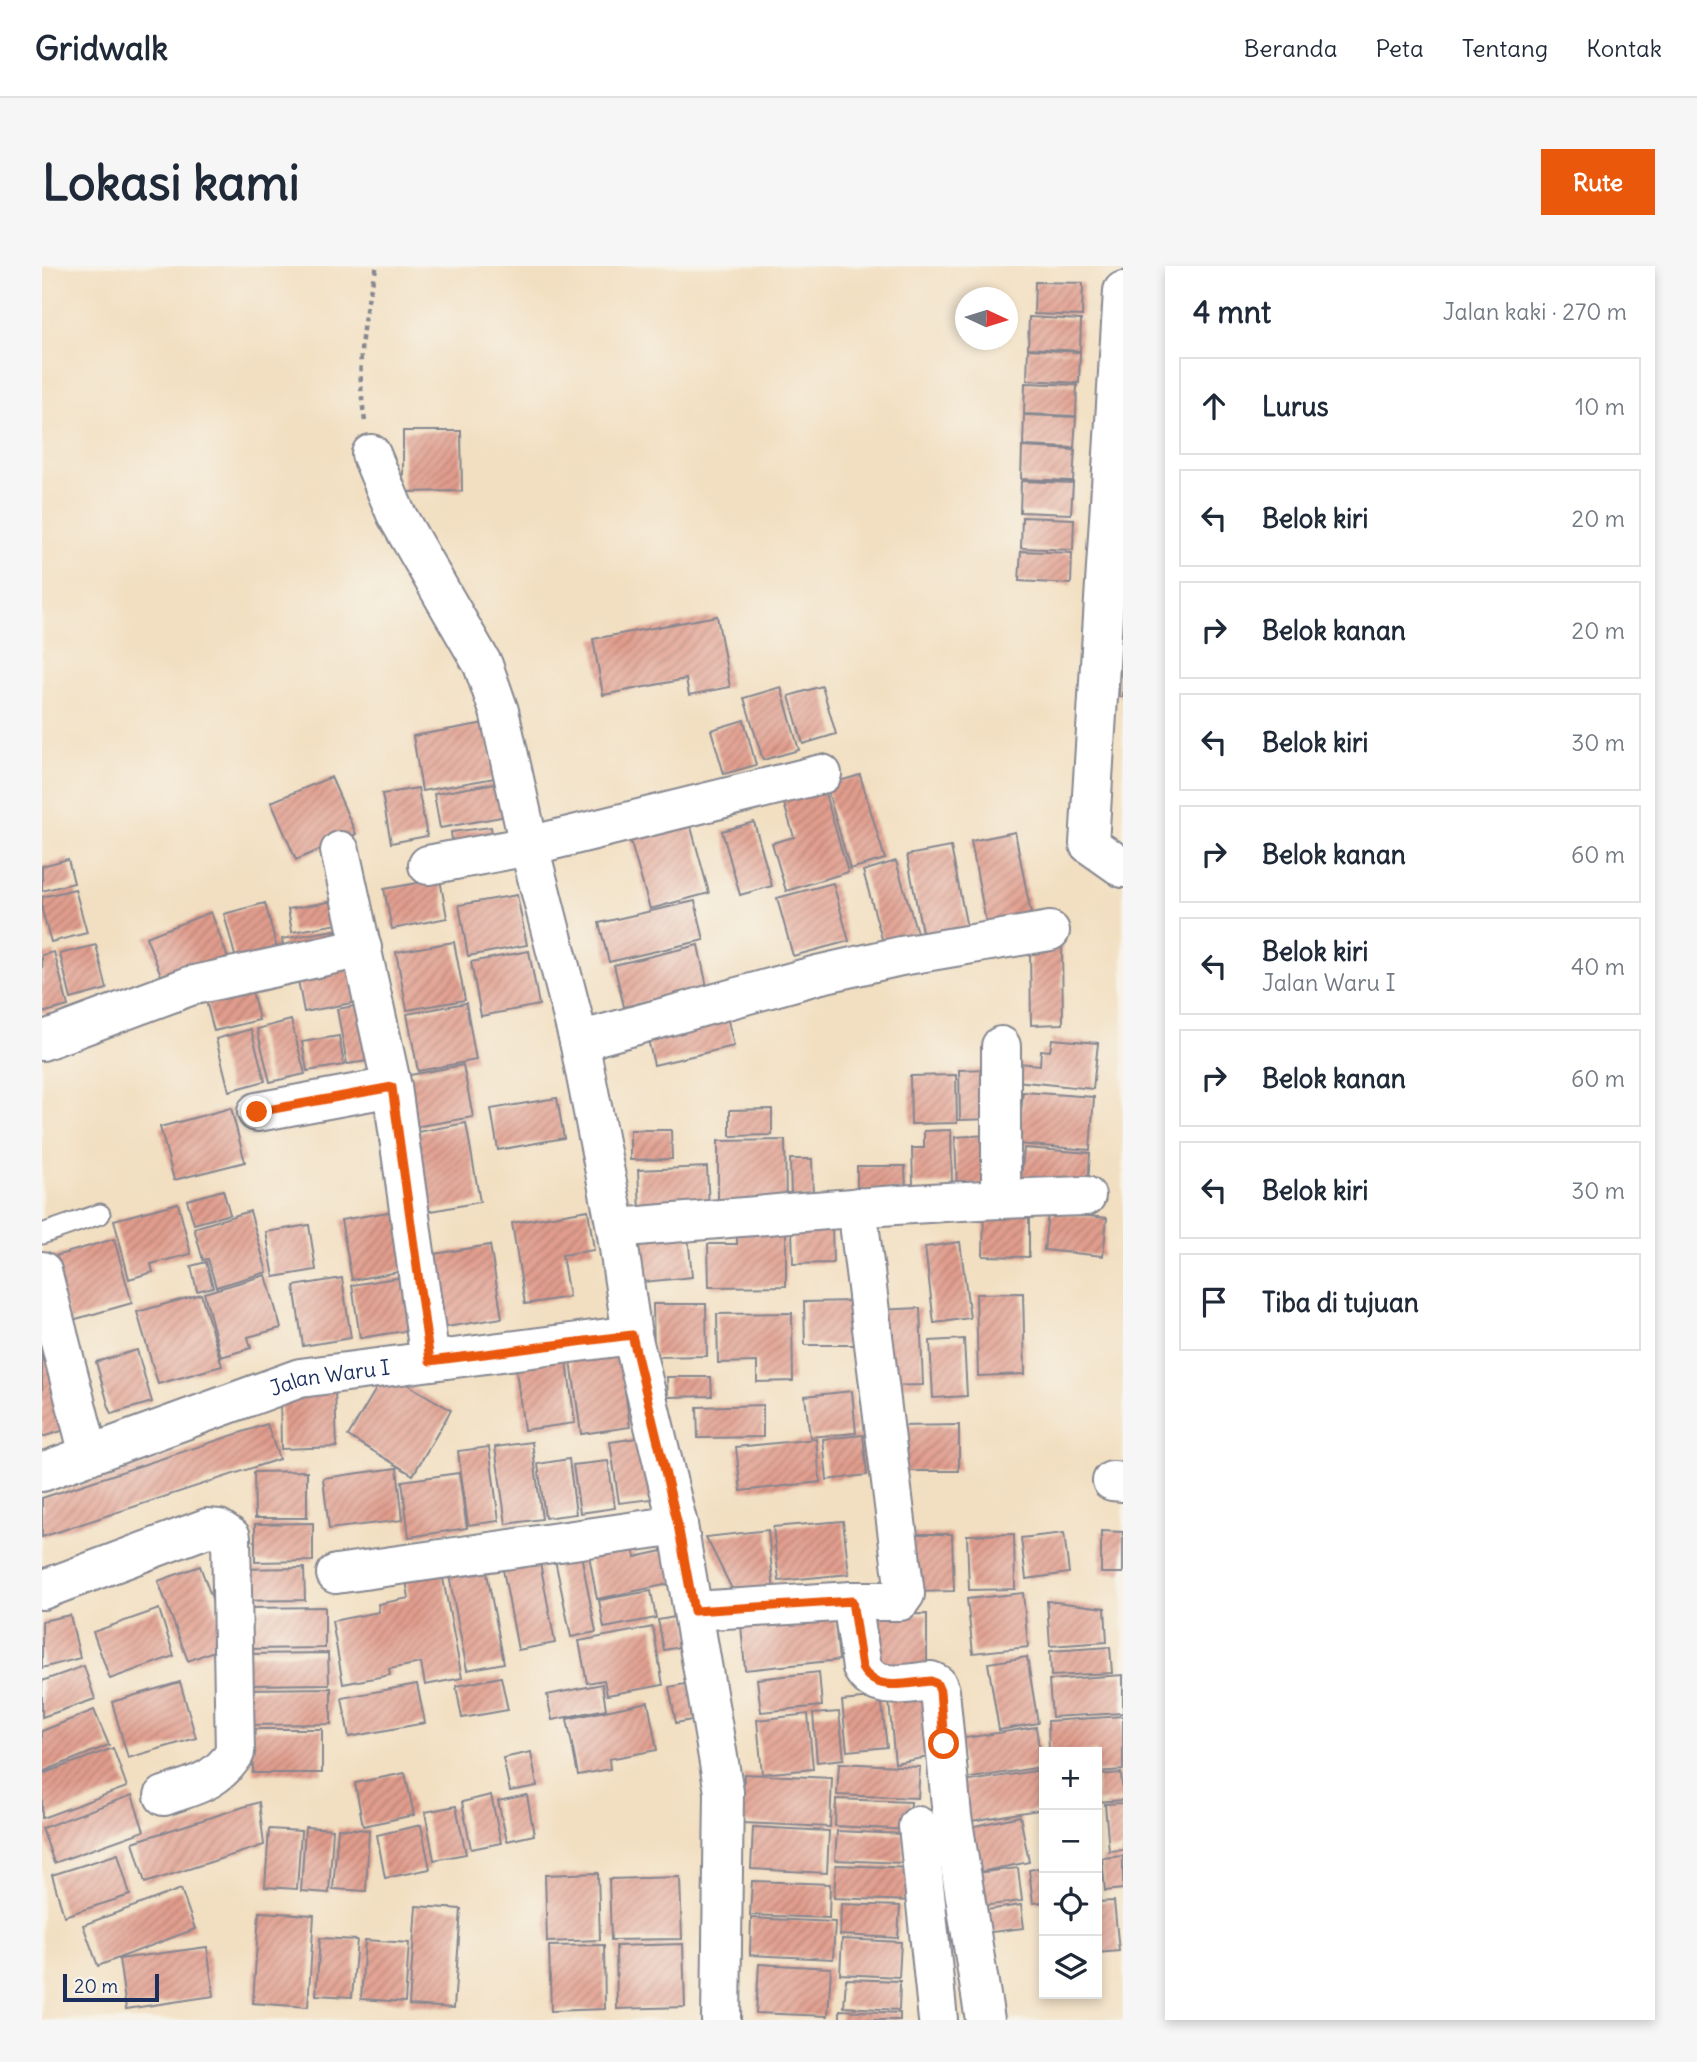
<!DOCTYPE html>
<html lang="id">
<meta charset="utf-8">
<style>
body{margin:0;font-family:Delius,sans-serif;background:#f6f6f7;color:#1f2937}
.controls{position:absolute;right:21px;bottom:21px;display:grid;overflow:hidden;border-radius:0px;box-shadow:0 4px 10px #0003}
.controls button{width:63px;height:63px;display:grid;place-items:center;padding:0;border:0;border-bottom:2px solid #e0e1e3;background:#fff;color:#1f2937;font:35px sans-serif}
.compass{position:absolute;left:913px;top:21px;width:63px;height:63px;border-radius:50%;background:#fff;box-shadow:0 4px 10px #0003;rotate:94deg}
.scale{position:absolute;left:21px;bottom:18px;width:96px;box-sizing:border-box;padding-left:7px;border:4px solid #1b2f5e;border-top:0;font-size:19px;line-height:24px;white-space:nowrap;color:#1b2f5e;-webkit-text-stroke:5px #f7f3e8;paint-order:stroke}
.stop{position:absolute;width:21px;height:21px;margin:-16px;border:5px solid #ea580c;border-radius:50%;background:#fff}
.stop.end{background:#ea580c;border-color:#fff;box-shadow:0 2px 7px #0008}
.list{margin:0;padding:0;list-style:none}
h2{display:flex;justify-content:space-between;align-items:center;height:91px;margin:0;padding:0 28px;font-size:30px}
h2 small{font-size:23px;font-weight:400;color:#747a83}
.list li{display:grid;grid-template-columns:46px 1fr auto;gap:21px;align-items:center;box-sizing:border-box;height:98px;margin:0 14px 14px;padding:0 14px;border:2px solid #e0e1e3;border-radius:0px}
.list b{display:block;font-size:26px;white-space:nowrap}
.list p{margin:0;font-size:23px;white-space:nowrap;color:#747a83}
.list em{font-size:23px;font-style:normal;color:#747a83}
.icon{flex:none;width:38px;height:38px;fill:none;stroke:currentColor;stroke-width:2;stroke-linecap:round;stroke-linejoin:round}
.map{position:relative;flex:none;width:1081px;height:1754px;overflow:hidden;border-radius:0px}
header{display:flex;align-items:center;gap:42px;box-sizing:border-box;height:98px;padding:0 35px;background:#fff;border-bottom:2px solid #e0e1e3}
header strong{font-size:33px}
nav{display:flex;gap:38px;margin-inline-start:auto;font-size:24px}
.intro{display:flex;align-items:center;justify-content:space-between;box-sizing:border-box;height:168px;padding:0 42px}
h1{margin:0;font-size:49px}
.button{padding:18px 32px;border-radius:0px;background:#ea580c;color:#fff;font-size:24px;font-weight:700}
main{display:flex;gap:42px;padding:0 42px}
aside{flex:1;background:#fff;border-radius:0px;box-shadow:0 4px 10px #0003}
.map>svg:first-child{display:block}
</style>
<header>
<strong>Gridwalk</strong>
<nav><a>Beranda</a><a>Peta</a><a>Tentang</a><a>Kontak</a></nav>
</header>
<div class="intro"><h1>Lokasi kami</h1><a class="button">Rute</a></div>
<main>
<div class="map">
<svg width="1081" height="1754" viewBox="0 0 1081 1754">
<defs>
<pattern id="building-hatch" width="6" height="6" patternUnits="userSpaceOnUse" patternTransform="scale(1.75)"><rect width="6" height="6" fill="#e19d8d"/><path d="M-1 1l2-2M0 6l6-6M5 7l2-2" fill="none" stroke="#b68076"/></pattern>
</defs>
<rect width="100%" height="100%" fill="#f7f3e8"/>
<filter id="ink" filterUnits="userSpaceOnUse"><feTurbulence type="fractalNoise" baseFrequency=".0143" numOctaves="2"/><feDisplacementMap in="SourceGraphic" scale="14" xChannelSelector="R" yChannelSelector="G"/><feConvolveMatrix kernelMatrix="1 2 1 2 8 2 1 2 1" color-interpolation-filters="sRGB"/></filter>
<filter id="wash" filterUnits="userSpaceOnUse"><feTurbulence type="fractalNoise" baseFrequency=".00686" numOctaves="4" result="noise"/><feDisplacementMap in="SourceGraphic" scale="28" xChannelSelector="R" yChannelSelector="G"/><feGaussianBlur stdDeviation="1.57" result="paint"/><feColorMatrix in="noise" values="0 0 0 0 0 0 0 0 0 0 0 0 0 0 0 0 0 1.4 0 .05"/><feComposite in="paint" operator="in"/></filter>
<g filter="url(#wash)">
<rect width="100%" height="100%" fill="#f2dfc1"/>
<g id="blocks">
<!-- building -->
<path fill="url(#building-hatch)" d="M993,16L1041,17L1040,50L992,48Z
M987,51L1039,54L1038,85L986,82Z
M986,83L1038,86L1037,117L985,114Z
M983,117L1035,119L1034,150L982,148Z
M982,149L1034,151L1032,182L981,180Z
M361,165H419L420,225L361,226Z
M980,181L1033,184L1031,215L979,213Z
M979,215L1031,217L1029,248L978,246Z
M980,251L1032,253L1031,284L979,282Z
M979,285L1030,287L1029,318L977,315Z
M675,350L688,421L647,429L644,413L561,429L551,373Z
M1079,388H1081V431L1077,430Z
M780,420L794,468L761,478L747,430Z
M739,421L757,484L721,494L702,432Z
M702,454L714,499L682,508L669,464Z
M443,457L453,512L380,525L371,470Z
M818,509L843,593L808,603L784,519Z
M289,511L314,568L254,594L229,536Z
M459,516L465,550L398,562L392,528Z
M780,517L806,606L744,625L730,577L752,571L739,528Z
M376,522L385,570L349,577L340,528Z
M646,550L667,627L608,643L586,567Z
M712,556L730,620L698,629L680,565Z
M449,561L453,586L412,592L409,566Z
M973,566L990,653L945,662L929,575Z
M909,581L926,667L882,676L865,589Z
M26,593L32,617L0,625V600Z
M854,595L876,670L842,680L821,605Z
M398,613L405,652L350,663L342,623Z
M791,617L807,675L751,690L735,632Z
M33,623L45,667L9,676L0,644V631Z
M475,629L485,679L426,690L417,639Z
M298,634L302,657L250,666L246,643Z
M653,635L662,674L567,696L557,657Z
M223,637L237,690L196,701L182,648Z
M169,646L187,695L123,719L104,671Z
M293,664L296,682L243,691L240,673Z
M412,676L423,734L365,744L354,686Z
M54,679L65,723L29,733L18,688Z
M656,679L665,721L582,741L572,699Z
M1020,679L1021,758L989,759L988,680Z
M487,685L497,739L439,750L429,696Z
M12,686L26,740L0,747V689Z
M307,693L315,736L262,746L254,704Z
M206,708L217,754L172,765L160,720Z
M424,737L434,794L376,805L365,748Z
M324,738L333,794L305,798L295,743Z
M685,750L692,780L612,799L605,769Z
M249,754L263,808L228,816L215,763Z
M209,763L223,815L187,825L174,773Z
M297,770L302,799L265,805L260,776Z
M1010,773L1056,777L1051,823L974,815L976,797L998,799L999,784L1008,785Z
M421,799L431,851L372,861L363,810Z
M947,803L948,853L918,854L917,804Z
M914,809L915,857L869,858L868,810Z
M981,826L1052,831L1048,884L976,878Z
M515,832L522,872L456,884L449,843Z
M189,842L203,896L132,914L118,861Z
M730,843V869L688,870V844Z
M424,857L438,936L384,946L370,867Z
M588,864H629L630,893L588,894Z
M909,864L910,918L871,919L870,882H882V865Z
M946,869L947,919L915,920L913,871Z
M743,874L744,935L676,936V875Z
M982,882L1048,887L1046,918L979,913Z
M748,893H770L771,932H749Z
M815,900H863L864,925H815Z
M665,901L667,942L598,945L596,904Z
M181,924L188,948L152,958L145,934Z
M136,937L149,988L109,998L111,1006L87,1013L72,954Z
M942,940L987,941V991L941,990Z
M358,944L368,1004L310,1014L299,954Z
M546,944L552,984L520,989L527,1031L483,1038L470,957Z
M208,945L225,1006L174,1021L166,993L161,994L152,962Z
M1006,946L1065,952L1061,990L1002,984Z
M744,958V1020L667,1021L666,978H695V959Z
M790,958L791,997L751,998L750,959Z
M267,959L274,1004L232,1011L224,966Z
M645,959L650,1011L592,1017L587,965Z
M72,973L90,1037L27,1055L10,991Z
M918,976L928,1052L892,1057L883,981Z
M448,979L460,1052L392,1063L380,990Z
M164,996L171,1021L155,1025L149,1000Z
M224,1009L239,1062L206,1071L209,1082L179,1091L162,1027Z
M367,1010L375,1063L318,1072L310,1019Z
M300,1012L309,1072L261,1080L252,1020Z
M981,1027L983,1108L936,1110L934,1028Z
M159,1028L180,1100L116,1118L95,1046Z
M815,1035V1079H763L762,1036Z
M611,1038H664L665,1090L612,1091Z
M878,1042L881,1119L839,1120L837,1044Z
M750,1047L751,1115L715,1116V1096L676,1097L675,1048Z
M0,1058L33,1161L0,1171Z
M922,1073L925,1130L891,1132L888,1075Z
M95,1084L110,1136L69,1148L54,1096Z
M578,1087L588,1161L539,1168L529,1094Z
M524,1089L533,1157L482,1164L473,1096Z
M344,1106L409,1144L371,1209L306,1170Z
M625,1111H669L670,1130L626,1131Z
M293,1124L295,1181L239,1183L238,1126Z
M810,1125L814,1167L768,1171L763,1130Z
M721,1139V1171L656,1172L655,1141Z
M225,1158L237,1193L0,1271V1232Z
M917,1159V1205H858V1160Z
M821,1169L825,1209L785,1214L781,1173Z
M602,1171L610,1233L577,1237L568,1176Z
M774,1173L778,1216L699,1225L694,1181Z
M490,1176L500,1253L464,1258L453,1181Z
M447,1181L457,1255L426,1259L416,1185Z
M527,1193L534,1248L503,1252L496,1198Z
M566,1195L573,1242L538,1247L531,1199Z
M355,1202L361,1254L287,1263L281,1212Z
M265,1205V1252H213L212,1206Z
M417,1207L425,1262L367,1271L360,1215Z
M801,1255L807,1308L737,1315L731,1261Z
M271,1257V1295L213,1296V1258Z
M726,1264L732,1326L692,1327L664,1271Z
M1059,1265L1081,1266V1307H1059Z
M1022,1267L1027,1307L984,1313L979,1272Z
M870,1268H910L912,1325L871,1326Z
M972,1268L973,1323L927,1324L925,1269Z
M589,1272L593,1291L625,1284L632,1317L555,1333L545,1278Z
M537,1278L554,1366L529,1371L511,1284Z
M497,1291L513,1377L476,1384L460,1298Z
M443,1297L462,1397L425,1404L406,1304Z
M158,1300L187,1379L146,1395L116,1315Z
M262,1302L263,1334L195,1335V1303Z
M399,1302L420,1412L383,1419L379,1397L347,1403L348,1409L301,1418L290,1355L337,1346L336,1338L367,1332L363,1309Z
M609,1325L614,1352L562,1362L557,1334Z
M981,1327L986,1381L931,1387L925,1333Z
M1005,1335L1063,1342L1065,1376L1008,1380Z
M791,1338L797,1394L703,1404L698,1348Z
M283,1341V1382L205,1383V1342Z
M117,1343L132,1390L68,1413L51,1366Z
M885,1348V1399L824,1400L823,1349Z
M28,1349L38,1392L0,1402V1355Z
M644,1349L650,1379L622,1384L616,1354Z
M611,1361L621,1419L565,1429L562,1414L545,1417L537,1375Z
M1068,1381L1070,1407L1009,1410L1008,1385Z
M286,1387L287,1418L201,1419L200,1388Z
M985,1391L996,1457L957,1464L946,1397Z
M42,1400L53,1433L0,1451V1415Z
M777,1406L780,1440L719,1446L715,1413Z
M1081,1409V1447L1010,1451L1007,1414Z
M459,1411L466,1444L420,1452L414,1420Z
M138,1416L154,1472L86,1492L70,1436Z
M654,1416L660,1452L634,1457L627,1421Z
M375,1418L383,1457L307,1471L300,1432Z
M560,1418L564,1443L510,1454L505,1429Z
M289,1422V1458L203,1459V1423Z
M887,1422L898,1489L853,1497L846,1426Z
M839,1431L845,1481L805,1485L800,1435Z
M606,1436L615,1484L567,1493L568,1503L536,1509L525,1453Z
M52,1444L67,1479L0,1506V1465Z
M797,1446L802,1493L775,1496L771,1448Z
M766,1448L771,1503L720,1508L715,1454Z
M1081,1450V1504L1055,1506V1486H1007L1006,1455Z
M994,1461L1000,1501L923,1513L917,1473Z
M210,1463H280V1507H211Z
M71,1482L85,1521L0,1552V1508Z
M489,1486L495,1520L468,1525L461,1492Z
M797,1497L878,1501L876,1532L795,1529Z
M999,1504L1002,1543L923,1556L916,1517Z
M363,1507L372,1549L321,1560L313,1517Z
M1079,1507L1081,1534L1055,1536V1509Z
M702,1508L790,1512L788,1561L700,1557Z
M90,1529L102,1565L12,1597L0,1562Z
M449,1529L459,1577L429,1583L420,1536Z
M485,1529L492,1569L465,1575L456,1535Z
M794,1533L869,1536L868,1564L793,1560Z
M217,1536L222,1579L103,1617L91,1576Z
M1081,1537V1584L1067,1585L1063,1538Z
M414,1540L424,1588L392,1594L383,1546Z
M978,1550L987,1596L933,1607L976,1602L980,1635L933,1641L919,1563Z
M379,1559L388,1603L343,1612L335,1569Z
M263,1561L291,1563L287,1627L259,1625Z
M711,1561L787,1565L785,1607L709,1603Z
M296,1562L327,1564L324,1625L291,1623Z
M227,1563L259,1565L255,1623L223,1621Z
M795,1565L862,1568L861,1597L793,1594Z
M76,1588L88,1629L22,1650L10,1609Z
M1081,1590V1623L1063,1625L1060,1592Z
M794,1599L872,1602L870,1635L792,1632Z
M1002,1601V1636L991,1637L987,1604Z
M556,1607L558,1674L505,1676L503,1609Z
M638,1611L640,1673L569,1674L567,1613Z
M710,1615L788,1618L787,1652L708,1649Z
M139,1623L153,1663L56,1700L41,1659Z
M1072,1635L1077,1685L1055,1687V1636Z
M799,1638L858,1640L856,1672L798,1669Z
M979,1639L982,1662L934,1668L931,1646Z
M374,1640L419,1643L412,1742L367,1739Z
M217,1646L272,1649L266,1741L211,1737Z
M709,1652L793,1656L791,1693L708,1689Z
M278,1672L315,1674L310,1731L274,1729Z
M800,1673L859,1676L857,1711L798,1708Z
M323,1674L367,1677L363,1736L319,1733Z
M641,1678L643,1741L575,1743L574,1680Z
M562,1679L563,1743L509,1745L507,1680Z
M165,1681L172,1730L84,1743L77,1693Z
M717,1698L789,1702L786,1750L714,1747Z
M804,1713L858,1715L857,1744L802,1741Z
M798,1744L858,1747V1754H798Z"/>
</g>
</g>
<g filter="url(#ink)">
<use href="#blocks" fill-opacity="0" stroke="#868790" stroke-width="2"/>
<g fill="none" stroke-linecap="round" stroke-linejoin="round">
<!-- lane casing -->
<g stroke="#868790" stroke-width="23">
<path id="lane" d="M0,968L58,948"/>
</g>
<!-- street casing -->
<g stroke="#868790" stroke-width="42">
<g id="street">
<path d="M1081,25L1047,578L1081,602"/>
<path d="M329,188L354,248L441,399L457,445L487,580L537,775L574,962L590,1069L636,1259L682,1526L679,1754"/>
<path d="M298,585L350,821L388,1095"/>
<path d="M386,599L487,580L780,508"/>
<path d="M0,775L148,720L320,682"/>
<path d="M537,775L775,709L859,690L1008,665"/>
<path d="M215,846L350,821"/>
<path d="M959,932V780"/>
<path d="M574,962C730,948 887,934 1044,930"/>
<path d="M0,1005L47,1189"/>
<path id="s1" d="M0,1206L258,1112L590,1069"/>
<path d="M1070,1215L1081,1216"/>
<path d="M294,1308L636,1259"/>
<path d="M0,1324L165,1262L177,1263L189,1271L193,1487C174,1516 153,1519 122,1530"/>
<path d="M810,1335L820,1402C834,1427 865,1417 889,1415L895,1418L898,1425L910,1550L943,1754"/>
<path d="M652,1345L810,1335H858L863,1328L815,941"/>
<path d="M876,1560L896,1754"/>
</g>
</g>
<!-- path -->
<path stroke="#868790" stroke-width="4.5" stroke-dasharray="5 5" stroke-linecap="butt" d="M323,155C314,102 319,51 335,0"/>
<!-- lane -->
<use href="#lane" stroke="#fff" stroke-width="19"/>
<!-- street -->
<use href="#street" stroke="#fff" stroke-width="38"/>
</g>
</g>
<g fill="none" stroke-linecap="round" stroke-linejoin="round" filter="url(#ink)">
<!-- route -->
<path stroke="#ea580c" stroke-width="9" d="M215,846L350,821L388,1095L590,1069L636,1259L652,1345L810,1335L820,1402C834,1427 865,1417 889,1415L895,1418L898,1425L902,1478"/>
</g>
<g text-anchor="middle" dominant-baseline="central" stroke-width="7" stroke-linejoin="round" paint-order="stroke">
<!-- street labels -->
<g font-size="21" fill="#1b2f5e" stroke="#f7f3e8">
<text stroke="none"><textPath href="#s1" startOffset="304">Jalan Waru I</textPath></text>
</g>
</g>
</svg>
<div class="controls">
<button>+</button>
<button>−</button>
<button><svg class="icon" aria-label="locate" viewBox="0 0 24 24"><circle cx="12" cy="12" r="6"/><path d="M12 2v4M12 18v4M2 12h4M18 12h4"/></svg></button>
<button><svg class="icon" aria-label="layers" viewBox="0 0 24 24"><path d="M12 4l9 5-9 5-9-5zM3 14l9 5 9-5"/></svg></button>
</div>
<svg class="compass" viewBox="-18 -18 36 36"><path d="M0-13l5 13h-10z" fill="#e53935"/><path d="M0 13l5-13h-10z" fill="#747a83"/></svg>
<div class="scale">20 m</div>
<div class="stop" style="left:902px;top:1478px"></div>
<div class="stop end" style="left:215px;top:846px"></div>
</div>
<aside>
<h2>4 mnt<small>Jalan kaki · 270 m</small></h2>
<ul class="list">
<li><svg class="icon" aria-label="ahead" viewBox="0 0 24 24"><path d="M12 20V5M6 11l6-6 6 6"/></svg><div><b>Lurus</b></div><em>10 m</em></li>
<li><svg class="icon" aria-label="left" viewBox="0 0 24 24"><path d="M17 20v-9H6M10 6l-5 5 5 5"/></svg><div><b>Belok kiri</b></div><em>20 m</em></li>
<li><svg class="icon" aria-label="right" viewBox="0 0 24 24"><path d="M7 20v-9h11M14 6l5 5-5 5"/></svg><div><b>Belok kanan</b></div><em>20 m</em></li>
<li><svg class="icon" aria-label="left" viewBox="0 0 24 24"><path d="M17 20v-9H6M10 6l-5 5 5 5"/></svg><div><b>Belok kiri</b></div><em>30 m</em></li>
<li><svg class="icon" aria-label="right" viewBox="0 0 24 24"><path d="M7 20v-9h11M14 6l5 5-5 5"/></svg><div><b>Belok kanan</b></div><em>60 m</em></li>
<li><svg class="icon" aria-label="left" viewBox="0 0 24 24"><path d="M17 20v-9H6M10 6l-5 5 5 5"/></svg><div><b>Belok kiri</b><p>Jalan Waru I</p></div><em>40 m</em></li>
<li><svg class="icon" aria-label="right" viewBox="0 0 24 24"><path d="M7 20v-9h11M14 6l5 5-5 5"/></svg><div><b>Belok kanan</b></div><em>60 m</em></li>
<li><svg class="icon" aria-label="left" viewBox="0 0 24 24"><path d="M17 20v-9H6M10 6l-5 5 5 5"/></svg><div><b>Belok kiri</b></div><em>30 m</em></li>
<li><svg class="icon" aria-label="arrive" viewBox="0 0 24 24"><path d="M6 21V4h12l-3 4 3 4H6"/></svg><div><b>Tiba di tujuan</b></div></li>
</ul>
</aside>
</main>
